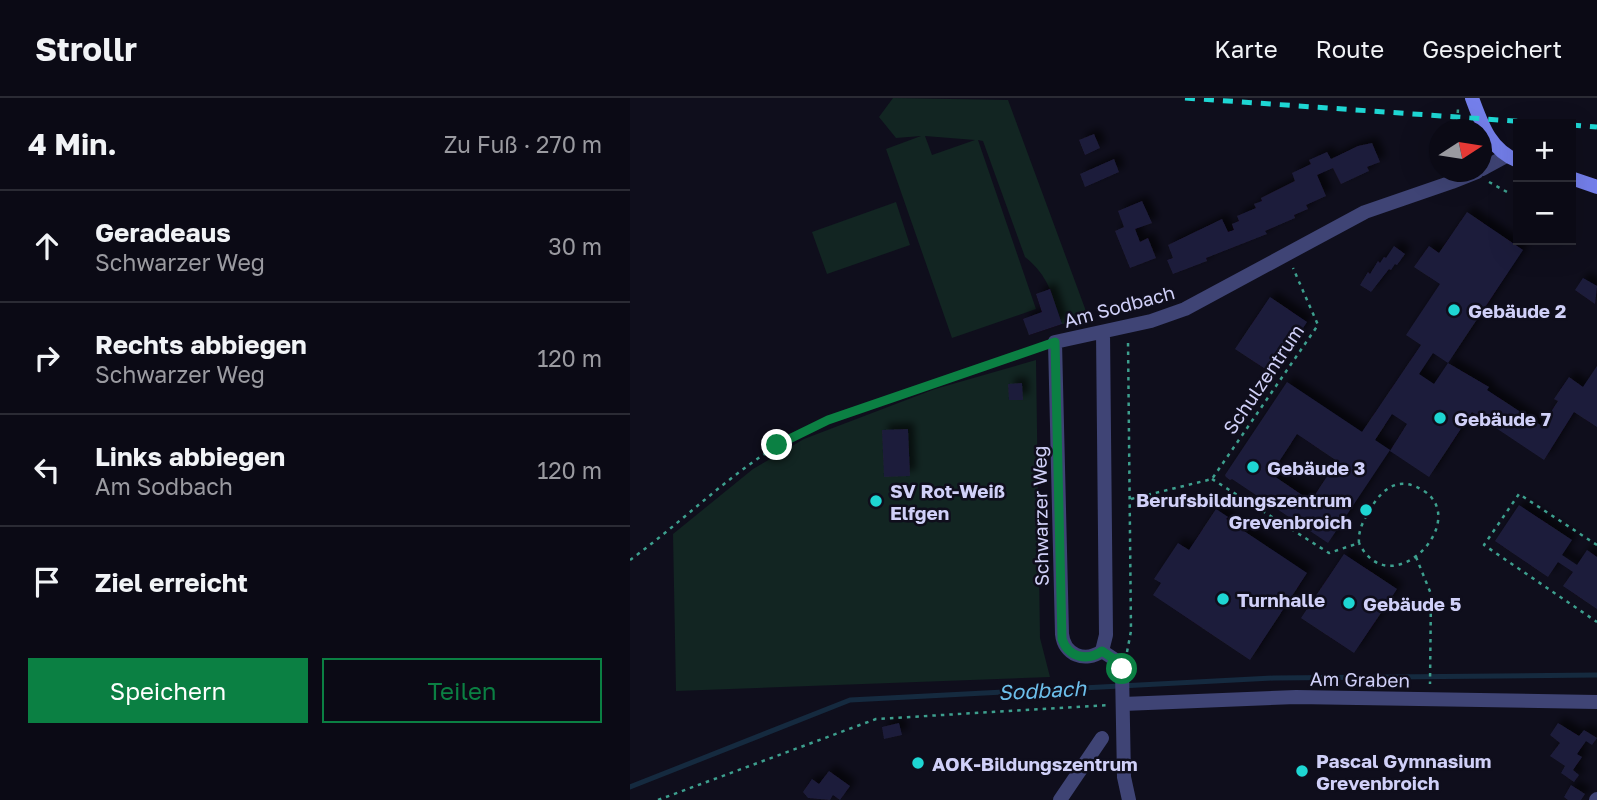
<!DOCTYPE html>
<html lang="de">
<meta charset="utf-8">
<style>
body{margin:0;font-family:"Golos Text",sans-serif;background:#14131e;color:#f1f3f6}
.controls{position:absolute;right:21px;top:21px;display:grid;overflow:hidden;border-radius:0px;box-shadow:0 7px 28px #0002}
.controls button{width:63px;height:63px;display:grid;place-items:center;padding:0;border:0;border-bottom:2px solid #2b2b34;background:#0b0a15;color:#f1f3f6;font:35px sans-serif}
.compass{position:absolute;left:799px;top:21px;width:63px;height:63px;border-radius:50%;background:#0b0a15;box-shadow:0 7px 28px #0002;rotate:78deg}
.stop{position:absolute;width:21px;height:21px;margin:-16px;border:5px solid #0b8043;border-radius:50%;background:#fff}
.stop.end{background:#0b8043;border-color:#fff;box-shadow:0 2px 7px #0008}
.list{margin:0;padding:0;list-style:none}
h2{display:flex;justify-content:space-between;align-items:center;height:91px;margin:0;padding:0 28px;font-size:30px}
h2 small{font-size:23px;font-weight:400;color:#9a9aa0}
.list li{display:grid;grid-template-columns:46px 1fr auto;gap:21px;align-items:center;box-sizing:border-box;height:112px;padding:0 28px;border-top:2px solid #2b2b34}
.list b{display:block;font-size:26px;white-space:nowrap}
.list p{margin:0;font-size:23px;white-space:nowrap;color:#9a9aa0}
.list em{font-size:23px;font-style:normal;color:#9a9aa0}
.actions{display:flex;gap:14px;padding:21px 28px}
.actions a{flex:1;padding:16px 0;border:2px solid #0b8043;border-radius:0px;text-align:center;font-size:24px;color:#0b8043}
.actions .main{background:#0b8043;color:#fff}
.icon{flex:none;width:38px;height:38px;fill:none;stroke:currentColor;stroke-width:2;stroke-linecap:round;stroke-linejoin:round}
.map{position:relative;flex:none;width:967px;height:702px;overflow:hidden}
header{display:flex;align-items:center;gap:42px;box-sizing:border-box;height:98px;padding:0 35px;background:#0b0a15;border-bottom:2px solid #2b2b34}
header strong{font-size:33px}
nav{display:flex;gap:38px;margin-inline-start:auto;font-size:24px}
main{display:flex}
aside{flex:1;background:#0b0a15}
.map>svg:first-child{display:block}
</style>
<header>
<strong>Strollr</strong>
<nav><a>Karte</a><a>Route</a><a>Gespeichert</a></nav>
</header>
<main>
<aside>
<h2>4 Min.<small>Zu Fuß · 270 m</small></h2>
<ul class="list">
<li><svg class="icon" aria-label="ahead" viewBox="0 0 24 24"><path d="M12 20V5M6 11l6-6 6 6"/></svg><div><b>Geradeaus</b><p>Schwarzer Weg</p></div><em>30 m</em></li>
<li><svg class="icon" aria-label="right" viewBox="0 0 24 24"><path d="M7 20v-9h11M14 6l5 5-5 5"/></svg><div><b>Rechts abbiegen</b><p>Schwarzer Weg</p></div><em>120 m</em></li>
<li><svg class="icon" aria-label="left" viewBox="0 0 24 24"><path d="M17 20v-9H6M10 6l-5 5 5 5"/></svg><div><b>Links abbiegen</b><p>Am Sodbach</p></div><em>120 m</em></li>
<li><svg class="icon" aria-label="arrive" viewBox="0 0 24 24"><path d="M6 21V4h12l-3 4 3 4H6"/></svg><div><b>Ziel erreicht</b></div></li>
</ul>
<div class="actions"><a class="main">Speichern</a><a>Teilen</a></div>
</aside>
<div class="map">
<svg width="967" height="702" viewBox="0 0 967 702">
<defs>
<filter id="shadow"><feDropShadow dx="6" dy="-6" stdDeviation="3.5" flood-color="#0009"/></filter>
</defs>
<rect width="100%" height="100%" fill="#0f0e1c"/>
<!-- green -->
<path fill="#122522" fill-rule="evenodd" d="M263,0L378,2L460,224L432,226C422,197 419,178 395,159L353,43L348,42L406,211L322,240L256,51L291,38L266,40L249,19ZM295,38L345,42L302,57Z
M266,104L280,147L197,176L182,134Z
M406,262L410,540L420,579L46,593L43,436L123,371L174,341L305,291Z"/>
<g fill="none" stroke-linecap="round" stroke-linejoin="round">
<!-- stream -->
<path stroke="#152a3f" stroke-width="5" d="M0,689L220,602L644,580L967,577"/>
</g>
<!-- building -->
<path fill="#1f1d3a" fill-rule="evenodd" filter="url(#shadow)" d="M464,36L470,50L455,57L449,42Z
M742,45L750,64L737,69L739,73L711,86L703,70L687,77L696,98L676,107L678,111L664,117L665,120L635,133L637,136L576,160L577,163L543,176L537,162L543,160L538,147L592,121L598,134L604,132L602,126L609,123L607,118L626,110L624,106L632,103L631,100L665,83L662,75L681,66L679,62L697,54L701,61L728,48Z
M484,61L489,74L455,89L450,76Z
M512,103L522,125L505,131L510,144L518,140L526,160L500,170L485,133L494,129L488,113Z
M837,114L893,152L818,265L803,255L789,276L804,286L818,265L859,289L857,292L912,328L928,303L924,301L939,279L953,289L967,268V329L944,314L914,362L842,314L799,379L760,353L777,326L762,316L745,342L760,352L698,445L602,381L600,382L596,379L595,377L657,284L732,334L791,247L776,237L810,186L784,169L799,148L809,155ZM667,336L707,363L681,403L641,376Z
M764,148L775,156L767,167L765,166L761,172L759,171L741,194L730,187L738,174L740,176L748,163L750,165L754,159L756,160Z
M953,180L967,188L965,206L945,192Z
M420,191L432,226L399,237L393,221L412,214L406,196Z
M640,199L677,224L643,276L605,251Z
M392,285L393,302H379L378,286Z
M278,331L280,378L254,379L252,332Z
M889,407L942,442L932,457L947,467L957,452L967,459V511L933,488L943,474L928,464L918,479L865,443Z
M586,411L598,419L596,421L677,475L620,562L523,497L531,485L524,481L548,445L559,452Z
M410,455H414V474H410Z
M714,456L767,491L724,555L671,520Z
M269,625L272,637L254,641L252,629Z
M928,625L949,638L954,632L967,640L962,647L956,643L947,656L952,659L943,672L949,677L944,684L931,675L935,668L920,658L930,645L920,637Z
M199,673L220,688L210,702L203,697L200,702L178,700L173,694L182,681L189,686Z
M941,687L955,696L951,702H938L934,699Z"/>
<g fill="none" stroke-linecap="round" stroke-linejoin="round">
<!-- path -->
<path stroke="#3d9f8e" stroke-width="2.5" stroke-dasharray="3.5 5" stroke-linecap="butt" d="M827,32L828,10
M859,84L877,94
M582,381L699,455L729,445C728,431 734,422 741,410C754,388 771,378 794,393C841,424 760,508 729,445
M501,401L582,381L688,227L663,170
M967,447L889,396L854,447L967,524
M786,459L801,496L800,586
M0,462C66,414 120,353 198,322L409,249
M497,554L501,533L498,242
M28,702L246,621L479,607"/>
<!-- street -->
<path stroke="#3f4475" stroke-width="14" d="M852,71L876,58
M473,234L476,537L472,553C455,565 434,557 432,536L425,244L521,223L555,211L735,114L822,84L847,74
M472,553L487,563L492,573L494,679L499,702
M493,606L666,599L967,604
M430,702L472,640
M966,702L967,701"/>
<!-- secondary -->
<path stroke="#747feb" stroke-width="14" d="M842,0C852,27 860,52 888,63
M941,80L967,89"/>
<!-- rail -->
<path stroke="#1ed6d3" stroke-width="5" stroke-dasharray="10 9" stroke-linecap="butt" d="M555,0L927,26
M941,27L967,29"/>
</g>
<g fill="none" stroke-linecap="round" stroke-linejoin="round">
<!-- route -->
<path stroke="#0b8043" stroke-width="9" d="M147,347L198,322L425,244L432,541C438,559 457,564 472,553L487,563L492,571"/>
</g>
<!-- markers -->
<g fill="#1ed6d3" stroke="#0f0e1c" stroke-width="2.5">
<circle cx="824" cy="212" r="7"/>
<circle cx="810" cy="320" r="7"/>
<circle cx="623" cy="369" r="7"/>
<circle cx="246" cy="403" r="7"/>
<circle cx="736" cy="412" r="7"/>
<circle cx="593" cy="501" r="7"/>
<circle cx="719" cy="505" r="7"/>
<circle cx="288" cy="665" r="7"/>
<circle cx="672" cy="673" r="7"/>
</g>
<g text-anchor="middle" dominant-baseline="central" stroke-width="5" stroke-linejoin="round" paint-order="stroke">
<!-- street labels -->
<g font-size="19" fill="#d0d0f8" stroke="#0f0e1c">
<text transform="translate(489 208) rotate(-15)">Am Sodbach</text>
<text transform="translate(633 281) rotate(-56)">Schulzentrum</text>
<text transform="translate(410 418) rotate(-91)">Schwarzer Weg</text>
<text transform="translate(730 581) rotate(1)">Am Graben</text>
</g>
<!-- poi labels -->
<g font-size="19" font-weight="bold" fill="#d0d0f8" stroke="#0f0e1c" text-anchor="start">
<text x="838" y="212">Gebäude 2</text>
<text x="824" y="320">Gebäude 7</text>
<text x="637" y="369">Gebäude 3</text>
<text x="260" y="392">SV Rot-Weiß<tspan x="260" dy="22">Elfgen</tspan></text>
<text x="722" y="401" text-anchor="end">Berufsbildungszentrum<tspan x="722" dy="22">Grevenbroich</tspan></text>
<text x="607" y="501">Turnhalle</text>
<text x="733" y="505">Gebäude 5</text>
<text x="686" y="662">Pascal Gymnasium<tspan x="686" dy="22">Grevenbroich</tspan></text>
<text x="302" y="665">AOK-Bildungszentrum</text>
</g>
<!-- water labels -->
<g font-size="21" font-style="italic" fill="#6cbeea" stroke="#0f0e1c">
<text transform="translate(412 592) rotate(-3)">Sodbach</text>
</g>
</g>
</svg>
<div class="controls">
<button>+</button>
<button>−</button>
</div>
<svg class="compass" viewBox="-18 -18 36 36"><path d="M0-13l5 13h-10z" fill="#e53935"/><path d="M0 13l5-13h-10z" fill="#9a9aa0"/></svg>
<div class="stop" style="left:492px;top:571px"></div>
<div class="stop end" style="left:147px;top:347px"></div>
</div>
</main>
